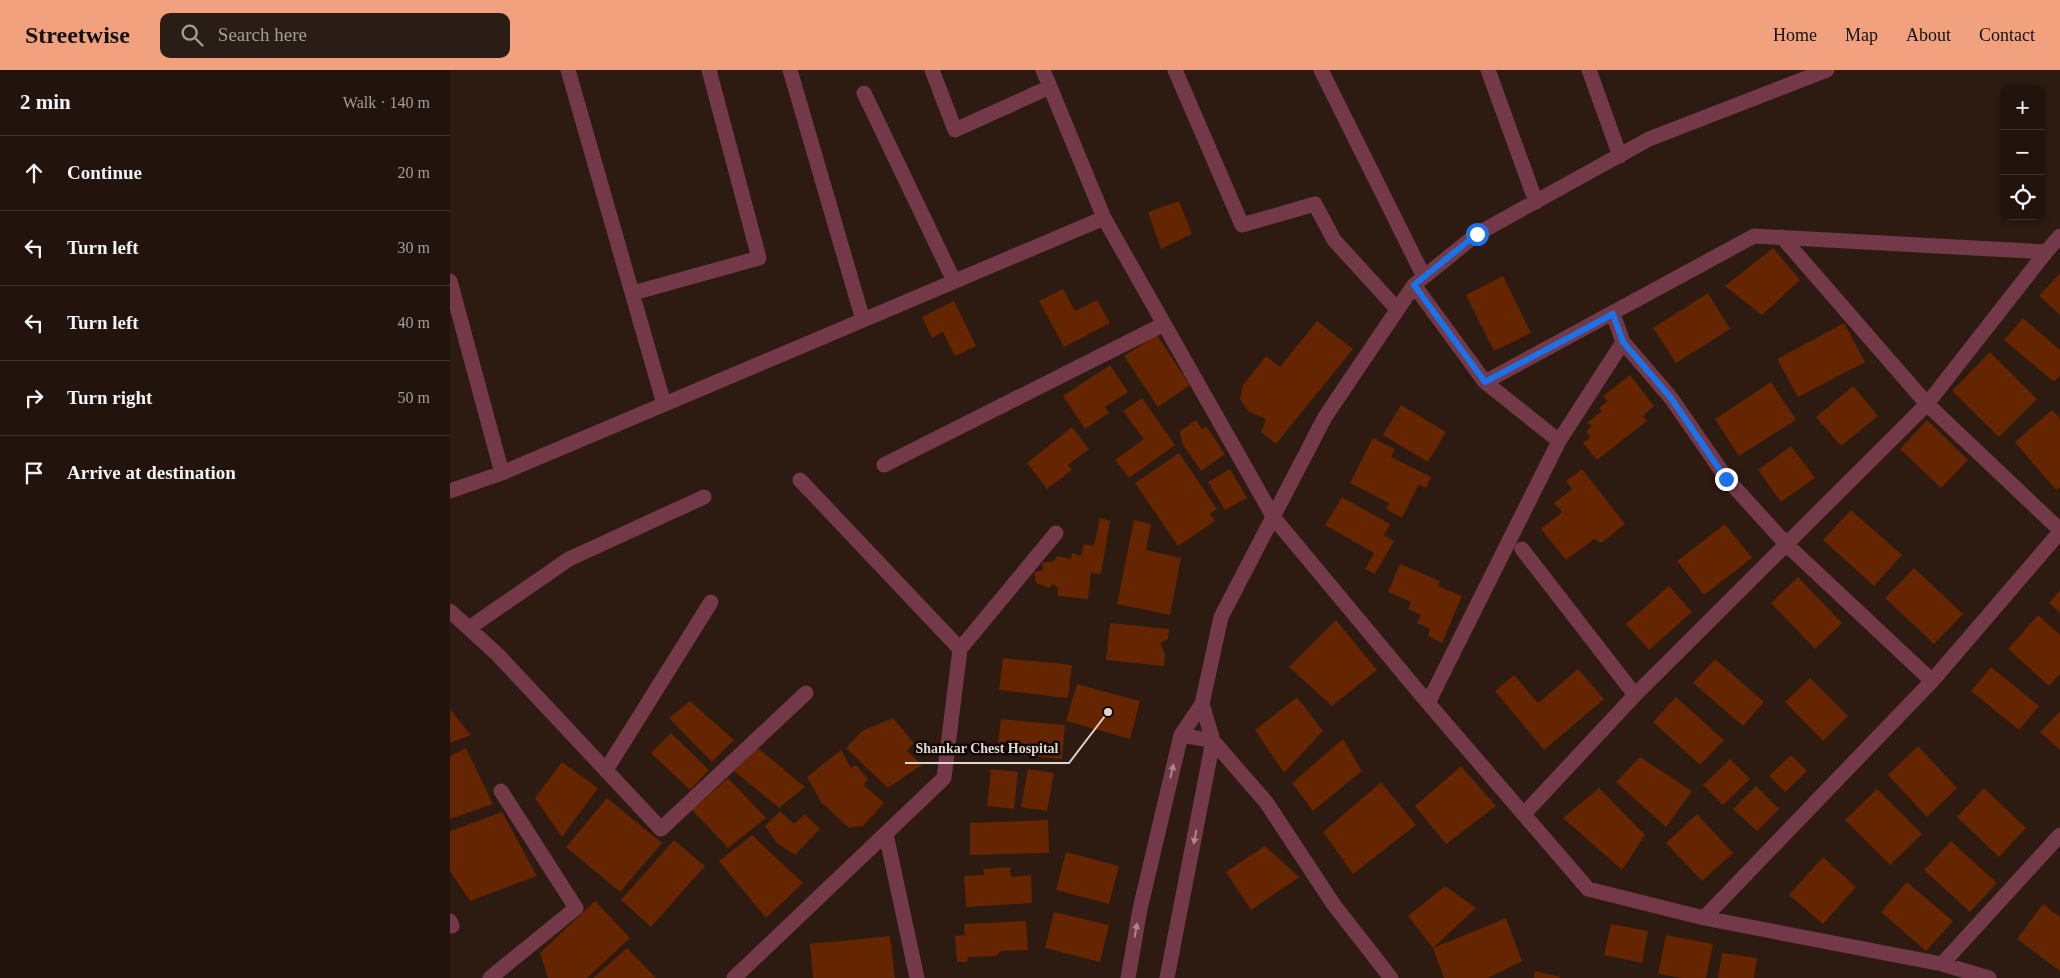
<!DOCTYPE html>
<meta charset="utf-8">
<style>
body{margin:0;font-family:Georgia,serif;background:#2a1d15;color:#f1f3f6}
.controls{position:absolute;right:15px;top:15px;display:grid;overflow:hidden;border-radius:10px;box-shadow:0 2px 8px #0003}
.controls button{width:45px;height:45px;display:grid;place-items:center;padding:0;border:0;border-bottom:1px solid #3f332d;background:#22140c;color:#f1f3f6;font:25px sans-serif}
.stop{position:absolute;width:15px;height:15px;margin:-11px;border:4px solid #1a73e8;border-radius:50%;background:#fff}
.stop.end{background:#1a73e8;border-color:#fff;box-shadow:0 1px 5px #0008}
.list{margin:0;padding:0;list-style:none}
h2{display:flex;justify-content:space-between;align-items:center;height:65px;margin:0;padding:0 20px;font-size:21px}
h2 small{font-size:16px;font-weight:400;color:#a29e9d}
.list li{display:grid;grid-template-columns:32px 1fr auto;gap:15px;align-items:center;box-sizing:border-box;height:75px;padding:0 20px;border-top:1px solid #3f332d}
.list b{display:block;font-size:19px;white-space:nowrap}
.list em{font-size:16px;font-style:normal;color:#a29e9d}
.icon{flex:none;width:28px;height:28px;fill:none;stroke:currentColor;stroke-width:2;stroke-linecap:round;stroke-linejoin:round}
.map{position:relative;flex:none;width:1610px;height:908px;overflow:hidden}
header{display:flex;align-items:center;gap:30px;box-sizing:border-box;height:70px;padding:0 25px;background:#f2a17e;color:#111}
header strong{font-size:24px}
nav{display:flex;gap:28px;margin-inline-start:auto;font-size:18px}
.search{width:350px;height:45px;background:#2a1d15;display:flex;align-items:center;gap:12px;box-sizing:border-box;padding:0 18px;border-radius:10px;color:#a29e9d;font-size:19px}
main{display:flex}
aside{flex:1;background:#22140c}
.map>svg:first-child{display:block}
</style>
<header>
<strong>Streetwise</strong>
<div class="search"><svg class="icon" aria-label="search" viewBox="0 0 24 24"><circle cx="10" cy="10" r="6"/><path d="M15 15l6 6"/></svg>Search here</div>
<nav><a>Home</a><a>Map</a><a>About</a><a>Contact</a></nav>
</header>
<main>
<aside>
<h2>2 min<small>Walk · 140 m</small></h2>
<ul class="list">
<li><svg class="icon" aria-label="ahead" viewBox="0 0 24 24"><path d="M12 20V5M6 11l6-6 6 6"/></svg><div><b>Continue</b></div><em>20 m</em></li>
<li><svg class="icon" aria-label="left" viewBox="0 0 24 24"><path d="M17 20v-9H6M10 6l-5 5 5 5"/></svg><div><b>Turn left</b></div><em>30 m</em></li>
<li><svg class="icon" aria-label="left" viewBox="0 0 24 24"><path d="M17 20v-9H6M10 6l-5 5 5 5"/></svg><div><b>Turn left</b></div><em>40 m</em></li>
<li><svg class="icon" aria-label="right" viewBox="0 0 24 24"><path d="M7 20v-9h11M14 6l5 5-5 5"/></svg><div><b>Turn right</b></div><em>50 m</em></li>
<li><svg class="icon" aria-label="arrive" viewBox="0 0 24 24"><path d="M6 21V4h12l-3 4 3 4H6"/></svg><div><b>Arrive at destination</b></div></li>
</ul>
</aside>
<div class="map">
<svg width="1610" height="908" viewBox="0 0 1610 908">
<rect width="100%" height="100%" fill="#2d1a10"/>
<!-- building -->
<path fill="#642500" d="M729,131L742,164L711,179L698,142Z
M1323,178L1350,210L1312,245L1275,216Z
M1610,203V245L1589,226Z
M1053,206L1081,263L1044,281L1016,225Z
M613,219L625,241L647,230L660,253L614,277L589,231Z
M1258,223L1280,259L1226,293L1203,258Z
M504,231L526,276L505,286L493,262L482,268L472,247Z
M1573,248L1610,280V305L1604,312L1554,270Z
M867,251L903,279L826,374L811,362L816,349L799,342L790,329L793,315L816,286L830,297Z
M1394,253L1415,292L1348,327L1327,289Z
M707,265L740,315L708,337L674,286Z
M1540,282L1587,329L1549,367L1502,321Z
M660,295L678,322L655,337L659,343L635,359L613,326Z
M1180,305L1204,336L1193,346L1197,351L1147,390L1133,373L1140,367L1136,361L1142,356L1137,353L1152,341L1149,338L1158,331L1153,326Z
M1321,312L1346,350L1289,386L1265,349Z
M1403,316L1428,346L1391,376L1366,347Z
M692,328L725,375L679,408L665,390L694,369L673,341Z
M951,335L996,362L978,392L933,365Z
M1602,340L1610,349V417L1606,420L1565,372Z
M746,350L752,359L756,356L775,384L751,401L732,373L730,361Z
M1477,350L1518,390L1491,418L1450,379Z
M622,357L639,379L618,395L622,400L597,419L577,393Z
M923,368L945,379L941,387L981,407L976,418L969,414L952,448L936,439L939,433L900,413Z
M1341,376L1365,408L1331,432L1308,400Z
M729,383L767,439L760,444L765,451L728,476L685,413Z
M780,399L797,428L775,440L758,412Z
M1132,399L1175,454L1151,473L1144,469L1116,490L1091,459L1112,442L1104,433L1122,419L1116,411Z
M892,427L940,454L934,465L944,471L925,504L915,499L924,483L875,455Z
M1401,440L1452,485L1424,516L1373,470Z
M650,448L660,451L651,504L641,503L638,529L608,526V518L603,514L599,518L586,513L584,502L593,500L592,493L604,491L607,486L621,489L622,483L631,486L634,474L644,476Z
M684,450L701,454L696,480L731,488L720,545L667,534Z
M1275,454L1302,488L1254,525L1227,491Z
M950,494L990,511L988,516L1012,526L992,573L978,566L980,559L967,553L971,545L958,539L961,532L938,522Z
M1464,498L1513,544L1484,574L1435,528Z
M1348,507L1392,553L1365,579L1321,533Z
M1219,516L1242,542L1199,580L1176,554Z
M1610,520V543L1599,533Z
M1588,545L1610,565V604L1599,616L1558,579Z
M886,550L927,600L882,636L839,597Z
M660,553L719,559L718,569L710,573L715,584L714,596L656,590Z
M553,588L622,595L618,628L549,620Z
M1265,589L1314,632L1293,656L1243,613Z
M1541,597L1589,636L1569,660L1521,621Z
M1128,599L1154,629L1094,680L1045,621L1064,605L1088,633Z
M1360,608L1398,646L1373,671L1335,632Z
M627,614L690,631L680,669L616,651Z
M847,627L873,661L834,703L805,660Z
M1226,627L1274,670L1250,695L1203,652Z
M240,631L284,670L262,692L219,648Z
M0,639L21,665L0,673Z
M1610,641V680L1590,662Z
M443,648L464,673L457,681L472,695L438,718L396,678L412,661Z
M551,649L615,655L612,689L547,683Z
M221,663L259,700L240,720L201,683Z
M893,669L912,701L863,741L842,713Z
M1468,676L1507,718L1477,747L1438,705Z
M16,678L43,734L0,749V686Z
M308,678L355,717L329,738L284,701Z
M391,680L401,698L406,695L418,709L414,715L434,733L413,756L399,758L371,732L357,707Z
M1341,685L1357,701L1335,722L1319,706Z
M1190,687L1242,721L1216,757L1166,712Z
M1280,689L1300,709L1273,735L1253,715Z
M112,692L148,718L112,767L85,728Z
M1011,696L1046,736L996,774L965,736Z
M541,699L568,702L564,739L537,736Z
M578,699L604,703L597,741L571,737Z
M278,708L316,748L278,778L242,740Z
M931,712L966,755L903,804L873,762Z
M1306,716L1329,739L1307,761L1283,739Z
M1149,718L1195,765L1172,800L1113,748Z
M1534,718L1576,758L1549,787L1507,747Z
M1427,719L1472,764L1440,795L1395,750Z
M157,728L212,773L170,822L116,777Z
M330,741L344,754L355,744L370,759L345,785L327,773L315,756Z
M52,742L87,806L20,831L0,801V761Z
M1247,744L1283,783L1252,811L1216,773Z
M598,750L599,783L520,785V753Z
M302,765L353,813L316,848L269,791Z
M224,770L255,796L201,857L171,830Z
M1501,771L1547,813L1520,842L1474,800Z
M815,776L849,807L801,840L776,802Z
M616,782L669,796L659,834L606,820Z
M1373,787L1406,817L1373,854L1339,825Z
M560,797L561,807L581,805L582,833L516,837L514,806L534,805L533,799Z
M1457,812L1503,851L1476,881L1431,842Z
M995,816L1026,838L983,878L958,846Z
M145,831L180,868L137,908H98L90,883Z
M1593,834L1610,847V901L1567,869Z
M604,842L659,855L650,892L595,878Z
M1056,848L1072,891L1038,908H994L983,878Z
M576,851L578,880L551,881L546,886L518,887L517,892H507L505,866L515,865L514,854Z
M1161,854L1198,861L1192,893L1154,885Z
M1216,865L1263,874L1256,908H1232L1208,904Z
M440,866L445,908H363L360,874Z
M177,878L206,908H143Z
M1272,883L1307,888L1304,908H1268Z
M1085,901L1110,907V908H1084Z"/>
<g fill="none" stroke-linecap="round" stroke-linejoin="round">
<!-- minor -->
<path stroke="#743949" stroke-width="15" d="M118,0L214,334
M340,0L413,250
M482,0L505,60L600,17
M593,0L654,148L824,448L978,633L1138,819L1254,848L1492,894L1539,908
M725,0L792,155L865,134L884,170L947,239
M871,0L974,207
M1038,0L1086,132
M1139,0L1170,86
M414,23L504,211
M1332,167L1477,334L1610,460
M0,211L52,403
M964,215L1035,312L1109,371
M183,223L309,188L259,0
M1163,244L1173,272L1221,328L1277,409L1337,475L1482,611
M1035,312L1304,166L1596,182
M434,395L714,254
M350,410L510,579
M0,421L52,403L654,148
M1072,479L1185,625
M0,541L48,585L211,759L356,623
M19,558L119,489L254,427
M978,633L1109,371L1173,272
M731,665L763,671L816,732L884,835L941,908
M156,700L261,532
M1074,744L1185,625L1477,334L1596,182L1610,166
M436,764L467,908
M1254,848L1482,611L1610,462
M0,851L2,856
M1492,894L1610,765
M40,908L126,838L51,721
M284,908L494,708L510,579L606,463
M678,908L690,839L731,665L752,634L771,547L875,347L964,215L1027,164L1199,69L1377,0
M717,908L763,671L752,634"/>
</g>
<!-- one-way arrows -->
<defs><path id="oneway-solid" d="M-6-.8H1V-3.2L6.5 0L1 3.2V.8H-6Z" transform="scale(1.25)"/></defs>
<g fill="#aa868b">
<use href="#oneway-solid" transform="translate(722 701) rotate(-77)"/>
<use href="#oneway-solid" transform="translate(745 767) rotate(101)"/>
<use href="#oneway-solid" transform="translate(686 860) rotate(-80)"/>
</g>
<g fill="none" stroke-linecap="round" stroke-linejoin="round">
<!-- route -->
<path stroke="#1a73e8" stroke-width="6" d="M1027,164L964,215L1035,312L1163,244L1173,272L1221,328L1276,409"/>
</g>
<!-- callouts -->
<path fill="none" stroke="#e1d4cd" stroke-width="2" d="M658 642L619 693H455"/>
<circle fill="#e1d4cd" stroke="#0f0704" stroke-width="2" cx="658" cy="642" r="5"/>
<g font-size="14" text-anchor="middle" font-weight="bold" fill="#e1d4cd" stroke="#0f0704" stroke-width="5" stroke-linejoin="round" paint-order="stroke">
<text x="537" y="683">Shankar Chest Hospital</text>
</g>
</svg>
<div class="controls">
<button>+</button>
<button>−</button>
<button><svg class="icon" aria-label="locate" viewBox="0 0 24 24"><circle cx="12" cy="12" r="6"/><path d="M12 2v4M12 18v4M2 12h4M18 12h4"/></svg></button>
</div>
<div class="stop" style="left:1027px;top:164px"></div>
<div class="stop end" style="left:1276px;top:409px"></div>
</div>
</main>
